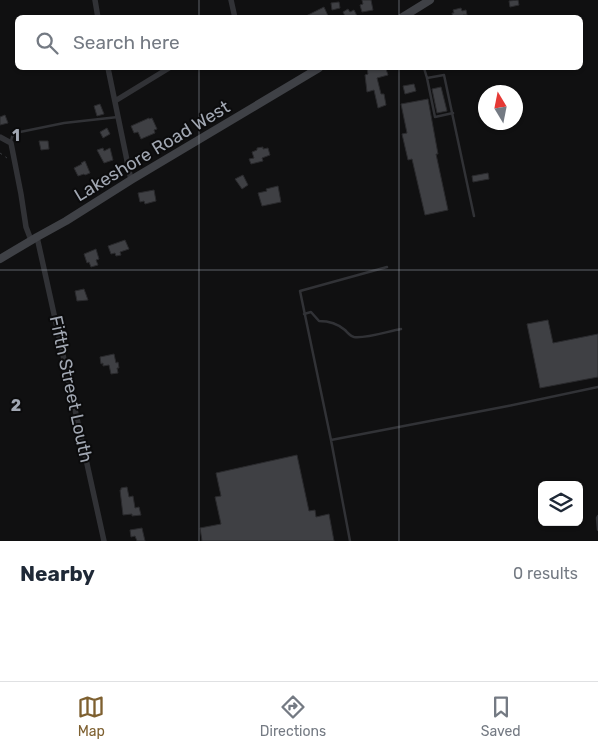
<!DOCTYPE html>
<style>
body{margin:0;font-family:Rubik,sans-serif;background:#f6f6f7;color:#1f2937}
.controls{position:absolute;right:15px;bottom:15px;display:grid;overflow:hidden;border-radius:8px;box-shadow:0 1px 4px #0004}
.controls button{width:45px;height:45px;display:grid;place-items:center;padding:0;border:0;border-bottom:1px solid #e0e1e3;background:#fff;color:#1f2937;font:25px sans-serif}
.compass{position:absolute;left:478px;top:85px;width:45px;height:45px;border-radius:50%;background:#fff;box-shadow:0 1px 4px #0004;rotate:350deg}
.list{margin:0;padding:0;list-style:none}
h2{display:flex;justify-content:space-between;align-items:center;height:65px;margin:0;padding:0 20px;font-size:21px}
h2 small{font-size:16px;font-weight:400;color:#747a83}
.icon{flex:none;width:28px;height:28px;fill:none;stroke:currentColor;stroke-width:2;stroke-linecap:round;stroke-linejoin:round}
.map{position:relative;flex:none;width:598px;height:541px;overflow:hidden}
.search{position:absolute;background:#fff;box-shadow:0 1px 4px #0004;left:15px;right:15px;top:15px;height:55px;display:flex;align-items:center;gap:12px;box-sizing:border-box;padding:0 18px;border-radius:8px;color:#747a83;font-size:19px}
.sheet{height:140px;background:#fff}
nav{display:flex;justify-content:space-around;align-items:center;box-sizing:border-box;height:70px;border-top:1px solid #e0e1e3;background:#fff;font-size:14px;color:#747a83}
nav a{display:grid;justify-items:center;gap:2px}
nav .on{color:#7e6030}
.map>svg:first-child{display:block}
</style>
<div class="map">
<svg width="598" height="541" viewBox="0 0 598 541">
<rect width="100%" height="100%" fill="#101011"/>
<!-- building -->
<path fill="#3f4044" stroke="#2a2a2d" d="M362,0H371L373,10L362,12L360,5L363,4Z
M518,0L519,5L510,7L509,1Z
M339,2L340,8L332,10L331,3Z
M324,7L329,18H302Z
M461,8L462,11L466,10L467,15H463L464,18H453L452,13H454L453,10Z
M348,9L350,12L354,10L358,18H346L343,12Z
M367,68H385V70L386,69L388,75L377,78L381,94H384L386,105L378,108L374,90L367,92L365,75L368,74Z
M414,84L416,91L405,94L403,86Z
M441,87L447,111L437,113L432,89Z
M428,99L438,154H436L448,210L425,215L412,159L408,160L402,134L407,133L401,104Z
M100,104L104,114L97,116L94,106Z
M5,115L8,123L0,125V117Z
M149,118V119L152,118L157,129L154,130L155,133L141,139L138,132L134,133L131,126Z
M107,128L110,134L103,138L100,132Z
M39,141H48L49,149L41,150Z
M263,147V149L268,148L270,155L262,158L263,161L251,164L249,159L254,158L252,152L257,150V148Z
M103,148L104,151L110,148L113,160L104,163L97,150Z
M85,161L90,173L85,175L84,174L78,176L74,168L82,164L81,163Z
M488,173L489,179L473,182L472,176Z
M243,175L248,185L242,189L235,179Z
M278,186L281,202L262,206L258,193L267,191L266,189Z
M154,190L156,201L145,204L144,201L140,202L138,193Z
M125,240L129,249L120,252L121,255L116,256L115,253L111,254L108,246Z
M96,249L99,259L96,260L98,265L91,267L89,262L87,263L84,254Z
M84,289L88,300L77,301L75,291Z
M548,320L553,343L598,334V377L540,388L527,324Z
M114,354L116,363L118,362L119,368H117L118,373L111,374L109,365L103,366V363L101,364L100,357Z
M297,455L309,511L315,510L316,517L329,514L334,541H202L200,528L221,524L215,497L221,496L216,473Z
M127,487L129,497L133,496L135,508L139,507L141,515L132,516V514L123,515L120,490H121V488Z
M142,528L145,541H137L135,536L131,537L130,530Z"/>
<g fill="none" stroke-linecap="round" stroke-linejoin="round">
<!-- path -->
<path stroke="#37393d" stroke-width="1" stroke-dasharray="2.5 4" stroke-linecap="butt" d="M0,153L7,158"/>
<!-- service -->
<path stroke="#313236" stroke-width="2.5" d="M424,68L427,78L444,75L474,216
M427,78L435,117L453,113
M11,141L12,137L15,133L64,123L118,117
M304,314L311,312L319,321C328,321 338,324 345,330C348,333 350,336 354,337C365,339 389,331 401,329
M331,440L300,291L387,267
M598,516L597,518L598,530
M350,541L331,440L508,406L598,387"/>
<!-- minor -->
<path stroke="#313236" stroke-width="5.5" d="M95,0L98,18
M231,0L235,18
M108,68L131,180
M115,101L169,68
M0,137L11,143L21,194L26,227L31,240
M37,237L104,541"/>
<!-- secondary -->
<path stroke="#3f4146" stroke-width="8" d="M401,18L430,0
M0,259L37,237L66,221L131,180L319,68"/>
</g>
<!-- grid -->
<path fill="none" stroke="#a1a7b2" stroke-width="1" stroke-opacity="0.55" d="M199,0V18M399,0V18M199,68V541M399,68V541M0,270H598"/>
<g text-anchor="middle" dominant-baseline="central" stroke-width="4" stroke-linejoin="round" paint-order="stroke">
<!-- street labels -->
<g font-size="18" fill="#a1a7b2" stroke="#0b0b0c">
<text transform="translate(152 151) rotate(-31)">Lakeshore Road West</text>
<text transform="translate(71 389) rotate(78)">Fifth Street Louth</text>
</g>
</g>
<g font-size="16" text-anchor="middle" font-weight="bold" fill="#a1a7b2" stroke="#0b0b0c" stroke-width="4" stroke-linejoin="round" paint-order="stroke">
<text x="16" y="141">1</text>
<text x="16" y="411">2</text>
</g>
</svg>
<div class="controls">
<button><svg class="icon" aria-label="layers" viewBox="0 0 24 24"><path d="M12 4l9 5-9 5-9-5zM3 14l9 5 9-5"/></svg></button>
</div>
<svg class="compass" viewBox="-18 -18 36 36"><path d="M0-13l5 13h-10z" fill="#e53935"/><path d="M0 13l5-13h-10z" fill="#747a83"/></svg>
<div class="search"><svg class="icon" aria-label="search" viewBox="0 0 24 24"><circle cx="10" cy="10" r="6"/><path d="M15 15l6 6"/></svg>Search here</div>
</div>
<section class="sheet">
<h2>Nearby<small>0 results</small></h2>
<ul class="list">
</ul>
</section>
<nav>
<a class="on"><svg class="icon" aria-label="map" viewBox="0 0 24 24"><path d="M3 6l6-2 6 2 6-2v14l-6 2-6-2-6 2zM9 4v14M15 6v14"/></svg>Map</a>
<a><svg class="icon" aria-label="directions" viewBox="0 0 24 24"><path d="M12 3l9 9-9 9-9-9zM9 14v-3h6M13 9l2 2-2 2"/></svg>Directions</a>
<a><svg class="icon" aria-label="saved" viewBox="0 0 24 24"><path d="M7 4h10v16l-5-4-5 4z"/></svg>Saved</a>
</nav>
